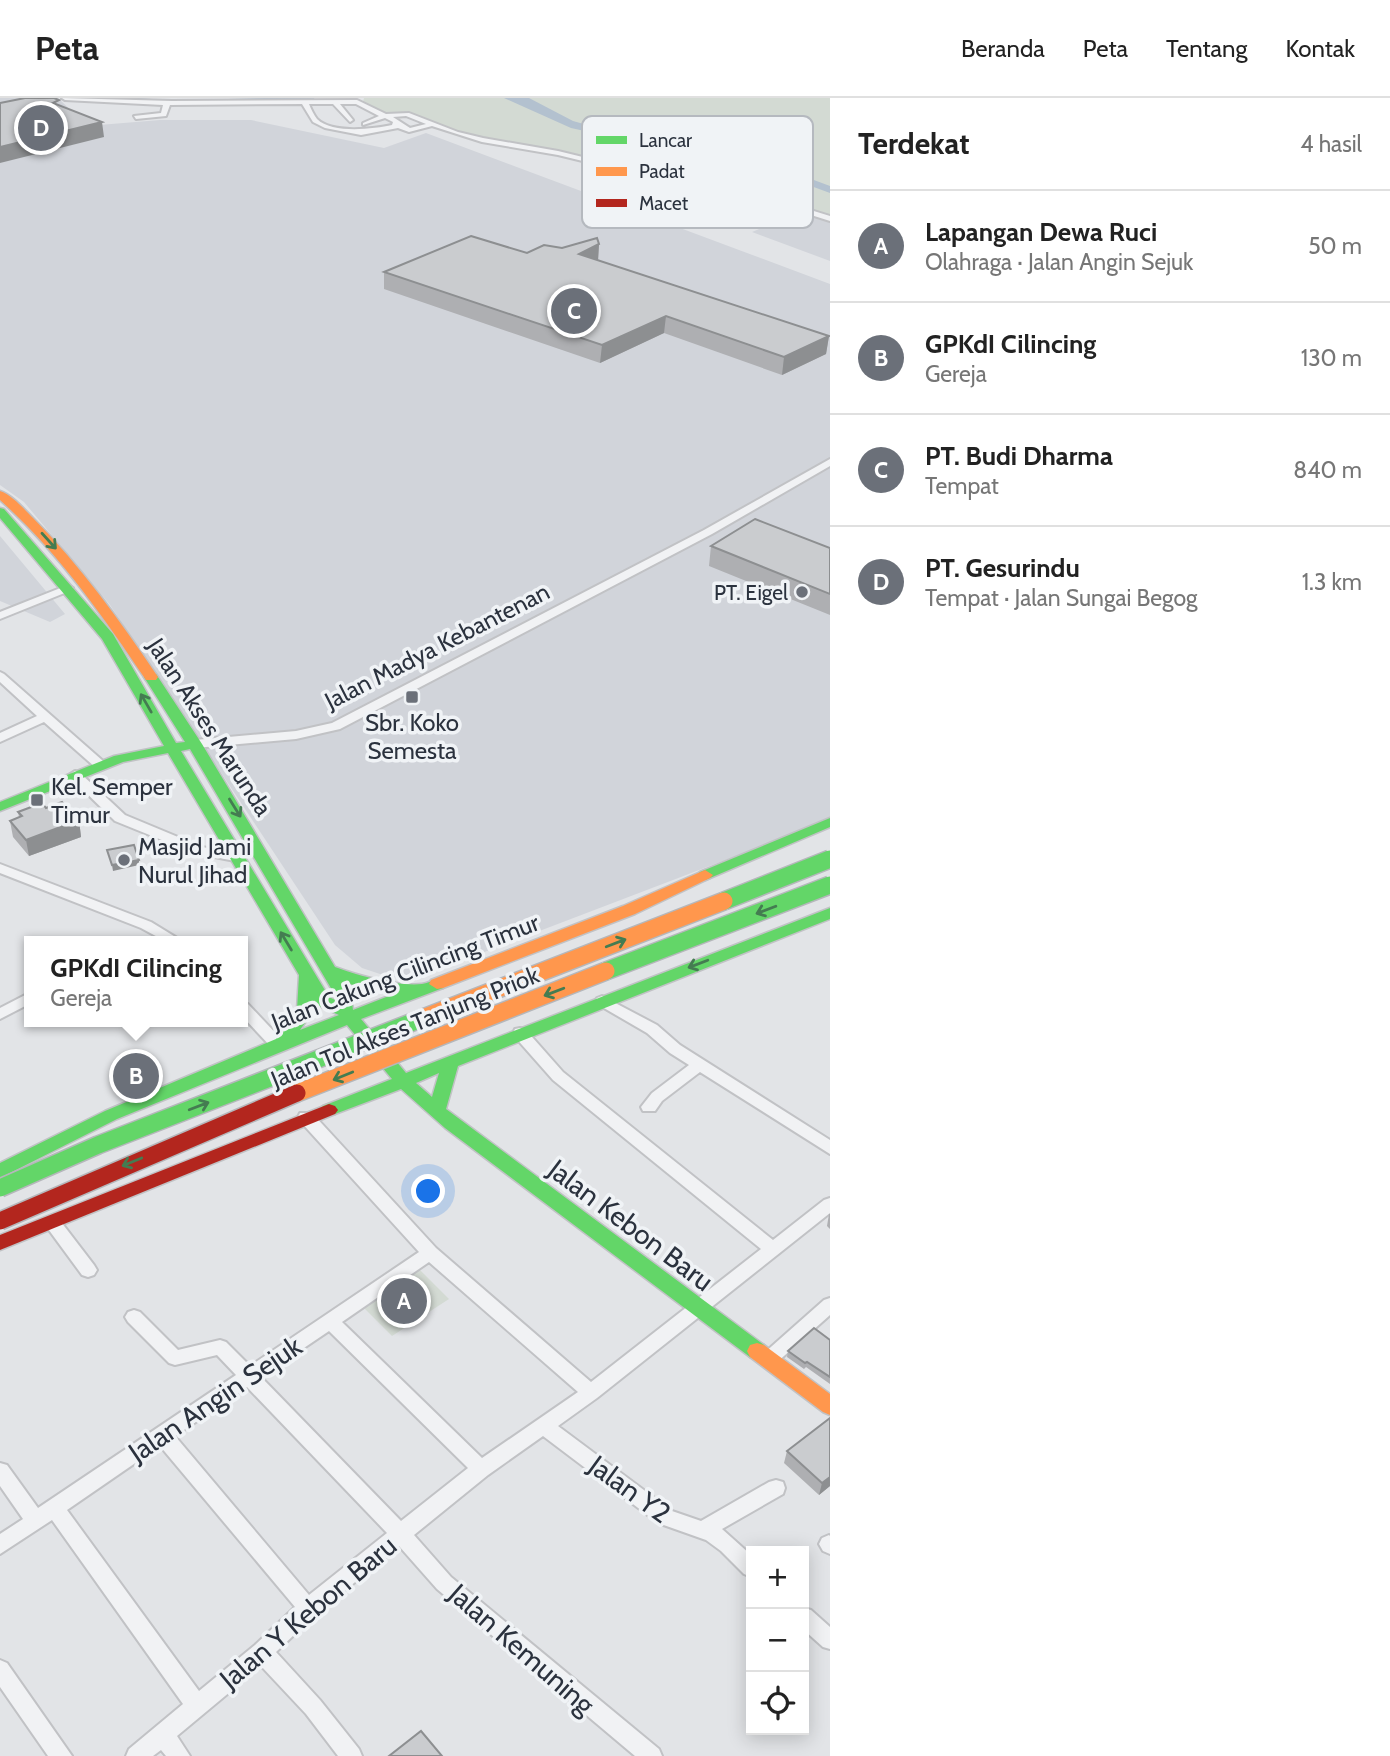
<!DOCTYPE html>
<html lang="id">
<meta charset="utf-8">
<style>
body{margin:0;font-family:Cabin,sans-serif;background:#f6f6f6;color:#222}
.controls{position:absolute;right:21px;bottom:21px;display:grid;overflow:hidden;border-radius:0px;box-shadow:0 4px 18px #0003}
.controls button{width:63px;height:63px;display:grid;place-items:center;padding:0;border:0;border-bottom:2px solid #e0e0e0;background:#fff;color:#222;font:35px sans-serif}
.you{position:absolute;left:429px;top:1094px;width:24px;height:24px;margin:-18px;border:5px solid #fff;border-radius:50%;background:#1a73e8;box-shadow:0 0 0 10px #1a73e833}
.badge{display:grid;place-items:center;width:46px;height:46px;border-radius:50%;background:#6b7079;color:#fff;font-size:23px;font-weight:700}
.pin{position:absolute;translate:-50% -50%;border:4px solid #fff;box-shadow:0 2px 7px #0006}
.popup{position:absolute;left:24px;top:838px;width:224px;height:91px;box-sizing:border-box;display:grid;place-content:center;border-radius:0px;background:#fff;filter:drop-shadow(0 2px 5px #0005);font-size:23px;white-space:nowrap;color:#767676}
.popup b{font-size:26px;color:#222}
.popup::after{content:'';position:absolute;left:50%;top:100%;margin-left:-14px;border:14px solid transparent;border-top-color:#fff}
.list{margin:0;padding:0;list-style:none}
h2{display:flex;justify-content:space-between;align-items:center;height:91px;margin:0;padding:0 28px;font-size:30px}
h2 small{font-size:23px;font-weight:400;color:#767676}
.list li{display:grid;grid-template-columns:46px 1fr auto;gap:21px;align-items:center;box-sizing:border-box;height:112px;padding:0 28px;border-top:2px solid #e0e0e0}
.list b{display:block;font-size:26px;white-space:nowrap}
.list p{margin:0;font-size:23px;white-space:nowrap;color:#767676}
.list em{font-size:23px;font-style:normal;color:#767676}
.icon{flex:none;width:38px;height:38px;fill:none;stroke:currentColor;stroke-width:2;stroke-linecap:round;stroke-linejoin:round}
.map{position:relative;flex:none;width:830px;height:1658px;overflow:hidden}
header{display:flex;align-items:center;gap:42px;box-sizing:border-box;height:98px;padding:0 35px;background:#fff;border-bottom:2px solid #e0e0e0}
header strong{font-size:33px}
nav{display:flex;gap:38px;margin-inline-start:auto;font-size:24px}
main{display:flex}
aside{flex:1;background:#fff}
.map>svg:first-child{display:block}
</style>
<header>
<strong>Peta</strong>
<nav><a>Beranda</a><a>Peta</a><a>Tentang</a><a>Kontak</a></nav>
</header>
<main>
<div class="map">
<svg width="830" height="1658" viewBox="0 0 830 1658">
<rect width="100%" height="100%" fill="#e2e4e7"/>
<!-- built -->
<path fill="#d1d4da" d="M0,0H58L87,28L160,22H251L384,50L426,35L830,186V722L440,871L392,880L362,870L335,847L110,507L24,404L0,387Z
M804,112L830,121V163L752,134Z
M0,438L65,516L50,524L0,503Z"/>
<!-- green -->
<path fill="#d3dad3" d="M364,0H830V121L741,92L694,81L673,83L628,70L456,35L407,16L385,18L362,8Z
M416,1168L449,1201L392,1238L359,1205Z"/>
<!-- water -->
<path fill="#b3c1cf" d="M504,0H529L573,23L605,32L728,50L830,88V95L729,58L644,46L571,30Z"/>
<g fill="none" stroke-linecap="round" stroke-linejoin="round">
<!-- stream -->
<path stroke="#b3c1cf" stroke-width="2.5" d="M120,0L162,3
M199,3L313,0"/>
<!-- street casing -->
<g stroke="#c1c2c5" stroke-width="4">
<path id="street" d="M62,0L172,3L357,2L386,16L409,15L458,34L483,40L558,53L673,81L694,79L717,83L830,118V123L716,87L694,83L673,85L558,57L482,44L432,28L409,34L398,30L361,37L325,30L313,24L302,6L170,7L166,18L136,21L134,18L161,15L163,7L65,2ZM309,6H333L350,24L353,22L340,6H356L379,18L363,25V27L385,20L393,24L392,27C373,31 332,36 317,21C314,17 311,11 309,6ZM406,18L426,26L410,30L393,19Z
M830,361V368L712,436L340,631L296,641L195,650L189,646L195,642L296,633L332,625L704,432Z
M68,487L73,490L72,492L0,521V514Z
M0,574L4,576L103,663L105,666L103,669H95L44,624L0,644V635L37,618L0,584Z
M75,673L79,674L125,717L202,749L240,756L242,759L235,763L194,755L115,723L71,680L69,677Z
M0,766L151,824L182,843H165L141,830L0,775Z
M29,895V906L0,921V910Z
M602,898L657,927L680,947L830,1042V1056L700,974L662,1003L655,1013H643L641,1009L652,995L689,967L670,955L647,935L597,906L595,903L597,900Z
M243,905L248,906L283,943L286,947L283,951H273L243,919Z
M520,930L525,931L563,974L773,1142L824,1102L830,1100V1115L597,1300L558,1328L672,1413L701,1423L769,1384L776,1382L783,1384L785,1390L783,1396L722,1431L751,1457V1479L744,1476L721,1453L706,1442L658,1425L543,1338L488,1377L414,1437L451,1479L659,1651L662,1658H635L437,1491L399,1448L315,1517L276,1554L320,1602L359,1651L362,1658H338L306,1616L261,1568L177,1638L190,1658H166L161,1652L153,1658H126L129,1651L183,1606L52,1422L0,1456V1436L23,1421L0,1388V1365L7,1367L38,1410L236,1277L217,1257L175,1267L169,1265L128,1224L125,1219L128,1214L134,1212L140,1214L178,1252L220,1242L226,1244L250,1268L419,1154L300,1023L298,1019L300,1015H312L436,1150L591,1284L761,1151L553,982L515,939L513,935L515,931ZM429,1164L578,1294L482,1360L342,1224ZM329,1233L468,1370L401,1423L261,1279ZM247,1289L387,1435L309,1497L175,1338ZM160,1348L295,1509L255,1547L199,1593L67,1412Z
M52,1118L58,1120L94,1167L97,1172L94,1177L88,1179L82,1177L46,1128L44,1124L46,1120Z
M830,1200V1217L775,1266L769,1268L763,1266L760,1261L763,1256L824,1202Z
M829,1437L830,1438V1456L823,1453L819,1446L822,1440Z
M804,1510L811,1512L830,1529V1551L823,1549L804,1532Z
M0,1562L7,1565L72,1658H48L0,1589Z"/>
</g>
<!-- fast casing -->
<g stroke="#c1c2c5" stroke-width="3">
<path id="fast" d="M0,410L4,411L113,536L176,645L185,644L144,579L146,576H156L202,646L335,869C356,877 399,889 422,886C430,885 434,880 443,882L445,886L443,890L361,921L406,975L830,810V821L458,968L446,1011L764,1247L767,1253L764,1259L757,1261L750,1259L445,1030L401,991L335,1016H323L320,1012L323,1008L392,981L347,927L117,1021L0,1080V1065L105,1013L276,941L297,912L299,877L168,655L123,664L0,713V704L114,658L164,648L102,541L0,420ZM190,651L335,897V902L329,899L181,653ZM344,884L362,890L399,894L353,912L351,897ZM314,902L317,907L339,917L300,932L313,913ZM439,975L432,999L416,985Z
M830,720V729L710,780L705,782L697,777L700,774Z"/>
</g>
<!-- slow casing -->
<g stroke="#c1c2c5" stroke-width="3">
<path id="slow" d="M0,393C12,397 24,411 33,420C81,468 120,523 158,579L156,582H146C102,517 59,455 0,402Z
M705,772L713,777L710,780L635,816L443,890L437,891L429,886L431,882L623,808Z
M757,1245L764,1247L830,1296V1317L823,1314L750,1259L747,1253L750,1247Z"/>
</g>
<!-- jam casing -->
<g stroke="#c1c2c5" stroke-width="3">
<path id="jam" d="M329,1006L335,1008L338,1012L335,1016L0,1152V1137Z"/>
</g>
<!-- street -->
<use href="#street" fill="#f1f2f4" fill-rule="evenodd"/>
<!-- fast -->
<use href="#fast" fill="#63d668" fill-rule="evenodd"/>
<!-- slow -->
<use href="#slow" fill="#ff974d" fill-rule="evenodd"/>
<!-- jam -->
<use href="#jam" fill="#b3261e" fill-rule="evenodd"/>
<!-- fast-bridge casing -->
<g stroke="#b5b7bb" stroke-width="20" stroke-linecap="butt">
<path id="fast-bridge" d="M724,803L830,761
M606,873L830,787
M0,1090L98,1047L423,920"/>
</g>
<!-- slow-bridge casing -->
<g stroke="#b5b7bb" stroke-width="20" stroke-linecap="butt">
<path id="slow-bridge" d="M423,920L724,803
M297,995L606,873"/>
</g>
<!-- jam-bridge casing -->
<g stroke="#b5b7bb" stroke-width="20" stroke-linecap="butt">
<path id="jam-bridge" d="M0,1123L297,995"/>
</g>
<!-- fast-bridge -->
<use href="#fast-bridge" stroke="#63d668" stroke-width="17"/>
<!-- slow-bridge -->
<use href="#slow-bridge" stroke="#ff974d" stroke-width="17"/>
<!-- jam-bridge -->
<use href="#jam-bridge" stroke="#b3261e" stroke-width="17"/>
</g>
<!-- wall -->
<path fill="#aeafb2" d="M599,146L598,162L829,238L826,256L782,277L664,235L600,265L384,191V174L562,150Z
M711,448L830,450V517L709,468Z
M46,710L79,722L81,739L29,758L13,739L10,723L19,719L18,714Z
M123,969L148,981L132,987L124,975Z
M829,1116H830V1131L827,1128Z
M830,1242V1286L806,1269L804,1271L787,1259L788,1253Z
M830,1320V1388L819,1397L784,1365L787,1353Z"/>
<!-- shaded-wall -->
<path fill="#8d8f91" d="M102,24L104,39L0,65V49Z
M599,146L598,163L579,156Z
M666,218L664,235L600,265L602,247Z
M829,238L826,256L782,277L784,259Z
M79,722L81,739L29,758L26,742Z
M139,762V767L113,773L112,767Z
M147,975L148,981L132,987L131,981Z
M830,1379V1388L819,1397L822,1385Z"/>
<!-- building -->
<path fill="#cacccf" stroke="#8d8f91" stroke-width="2" d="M25,0H54L59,2L53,5L102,24L0,49V5Z
M471,138L527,155L544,147L562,150L597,140L599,146L579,156L829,238L784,259L666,218L602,247L384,174Z
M755,421L830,450V496L711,448Z
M62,704L79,722L26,742L10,723L22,718L18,714L42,705L46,710Z
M134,747L139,762L112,767L107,752Z
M139,963L147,975L131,981L123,969Z
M814,1230L830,1242V1279L807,1264L805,1265L788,1253Z
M830,1320V1379L822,1385L787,1353Z
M421,1633L442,1658H389Z"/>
<!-- one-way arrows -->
<defs><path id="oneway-shaft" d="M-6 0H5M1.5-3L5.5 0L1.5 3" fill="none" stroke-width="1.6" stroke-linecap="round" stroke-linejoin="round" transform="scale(1.75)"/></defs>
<g stroke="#447c51">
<use href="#oneway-shaft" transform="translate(49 443) rotate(48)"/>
<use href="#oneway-shaft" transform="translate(146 605) rotate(-120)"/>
<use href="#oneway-shaft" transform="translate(235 710) rotate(58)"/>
<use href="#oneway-shaft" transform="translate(766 812) rotate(159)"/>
<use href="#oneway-shaft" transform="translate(286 843) rotate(-121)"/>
<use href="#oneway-shaft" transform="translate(616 845) rotate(-21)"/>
<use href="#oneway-shaft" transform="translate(698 866) rotate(159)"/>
<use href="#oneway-shaft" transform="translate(554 894) rotate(159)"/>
<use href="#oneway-shaft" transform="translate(343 978) rotate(158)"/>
<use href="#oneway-shaft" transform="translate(199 1008) rotate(-21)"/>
<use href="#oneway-shaft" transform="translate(132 1064) rotate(158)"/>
</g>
<!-- markers -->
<g fill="#6b7079" stroke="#f0f3f6" stroke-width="2.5">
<circle cx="802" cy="494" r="7"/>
<rect x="405" y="592" width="14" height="14" rx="3.5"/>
<rect x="30" y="695" width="14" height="14" rx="3.5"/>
<circle cx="124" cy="762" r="7"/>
</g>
<g text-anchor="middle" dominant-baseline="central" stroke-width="7" stroke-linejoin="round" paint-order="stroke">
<!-- far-poi labels -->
<g font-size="21" fill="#2b323e" stroke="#f0f3f6" text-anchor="end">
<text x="788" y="494">PT. Eigel</text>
</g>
<!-- street labels -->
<g font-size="24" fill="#2b323e" stroke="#f0f3f6">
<text transform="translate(437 548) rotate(-27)">Jalan Madya Kebantenan</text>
<text transform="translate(210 629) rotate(57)">Jalan Akses Marunda</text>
<text transform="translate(405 874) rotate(-21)">Jalan Cakung Cilincing Timur</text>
<text transform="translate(405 929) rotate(-22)">Jalan Tol Akses Tanjung Priok</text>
</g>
<!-- poi labels -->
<g font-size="24" fill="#2b323e" stroke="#f0f3f6" text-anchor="start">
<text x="412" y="624" text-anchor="middle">Sbr. Koko<tspan x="412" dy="28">Semesta</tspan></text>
<text x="51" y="688">Kel. Semper<tspan x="51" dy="28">Timur</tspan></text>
<text x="138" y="748">Masjid Jami<tspan x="138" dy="28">Nurul Jihad</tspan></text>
</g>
<!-- near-street labels -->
<g font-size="28" fill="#2b323e" stroke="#f0f3f6">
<text transform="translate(631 1127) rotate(37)">Jalan Kebon Baru</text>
<text transform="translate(215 1301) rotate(-34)">Jalan Angin Sejuk</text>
<text transform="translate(630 1391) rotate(36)">Jalan Y2</text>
<text transform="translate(308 1514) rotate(-40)">Jalan Y Kebon Baru</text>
<text transform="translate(522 1551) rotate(41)">Jalan Kemuning</text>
</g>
</g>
<!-- legend -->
<rect x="582" y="18" width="231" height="112" rx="10" fill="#f0f3f6" stroke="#b5b9bf" stroke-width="2"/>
<rect x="596" y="38" width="31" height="8" fill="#63d668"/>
<rect x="596" y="69" width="31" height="9" fill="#ff974d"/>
<rect x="596" y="101" width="31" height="8" fill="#b3261e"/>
<g font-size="19" fill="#2b323e">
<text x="639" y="49">Lancar</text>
<text x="639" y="80">Padat</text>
<text x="639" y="112">Macet</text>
</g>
</svg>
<div class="controls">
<button>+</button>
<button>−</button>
<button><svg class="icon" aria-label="locate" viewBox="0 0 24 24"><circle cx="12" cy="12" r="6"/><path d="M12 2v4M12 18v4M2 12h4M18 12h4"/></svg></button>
</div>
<div class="you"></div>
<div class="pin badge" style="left:404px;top:1203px">A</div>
<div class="pin badge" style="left:136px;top:978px">B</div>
<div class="popup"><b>GPKdI Cilincing</b>Gereja</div>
<div class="pin badge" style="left:574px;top:213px">C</div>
<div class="pin badge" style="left:41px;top:30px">D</div>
</div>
<aside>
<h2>Terdekat<small>4 hasil</small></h2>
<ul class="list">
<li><span class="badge">A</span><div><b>Lapangan Dewa Ruci</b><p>Olahraga · Jalan Angin Sejuk</p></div><em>50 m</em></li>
<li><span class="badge">B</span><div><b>GPKdI Cilincing</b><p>Gereja</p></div><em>130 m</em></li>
<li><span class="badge">C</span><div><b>PT. Budi Dharma</b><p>Tempat</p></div><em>840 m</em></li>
<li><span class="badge">D</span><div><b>PT. Gesurindu</b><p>Tempat · Jalan Sungai Begog</p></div><em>1.3 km</em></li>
</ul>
</aside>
</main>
